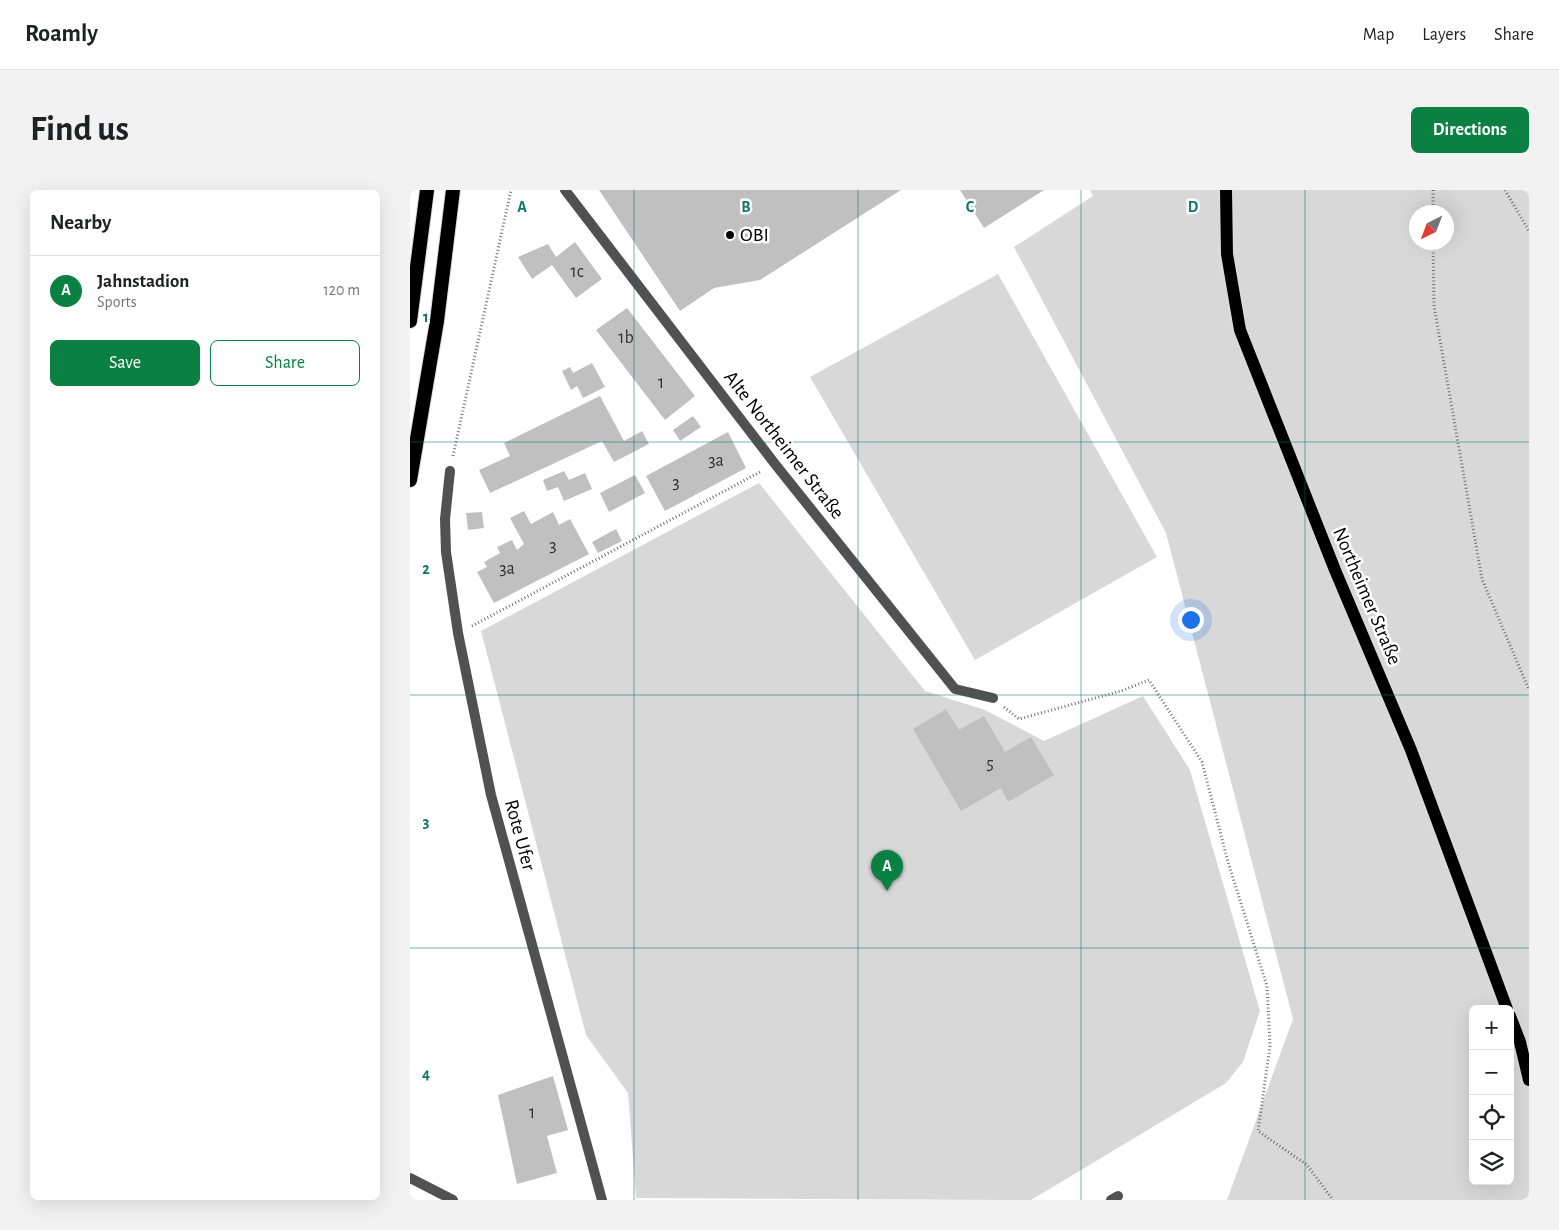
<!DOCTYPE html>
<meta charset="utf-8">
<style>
body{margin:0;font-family:"Alegreya Sans",sans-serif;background:#f2f2f2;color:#202124}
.controls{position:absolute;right:15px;bottom:15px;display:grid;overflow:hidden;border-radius:8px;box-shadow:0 5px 20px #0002}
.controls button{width:45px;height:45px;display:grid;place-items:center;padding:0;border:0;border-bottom:1px solid #e0e0e0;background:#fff;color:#202124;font:25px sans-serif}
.compass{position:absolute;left:999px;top:15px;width:45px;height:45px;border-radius:50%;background:#fff;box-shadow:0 5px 20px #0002;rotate:222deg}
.you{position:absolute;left:780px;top:429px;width:18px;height:18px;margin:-12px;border:4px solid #fff;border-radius:50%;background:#1a73e8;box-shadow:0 0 0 8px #1a73e833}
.badge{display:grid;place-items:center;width:32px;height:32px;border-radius:50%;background:#0b8043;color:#fff;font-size:16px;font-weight:700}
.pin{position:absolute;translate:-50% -41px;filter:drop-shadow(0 1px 2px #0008)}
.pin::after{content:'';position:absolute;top:26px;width:18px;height:15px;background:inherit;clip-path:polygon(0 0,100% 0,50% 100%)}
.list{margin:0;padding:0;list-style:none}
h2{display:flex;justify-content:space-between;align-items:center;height:65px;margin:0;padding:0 20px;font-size:21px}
h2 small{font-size:16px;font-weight:400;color:#757577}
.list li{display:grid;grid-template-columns:32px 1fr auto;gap:15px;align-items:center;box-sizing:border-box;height:70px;padding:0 20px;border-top:1px solid #e0e0e0}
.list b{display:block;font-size:19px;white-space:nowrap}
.list p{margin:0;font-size:16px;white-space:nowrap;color:#757577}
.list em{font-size:16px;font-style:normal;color:#757577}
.actions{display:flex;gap:10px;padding:15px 20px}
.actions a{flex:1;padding:11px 0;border:1px solid #0b8043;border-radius:8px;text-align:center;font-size:18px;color:#0b8043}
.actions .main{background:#0b8043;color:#fff}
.icon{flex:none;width:28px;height:28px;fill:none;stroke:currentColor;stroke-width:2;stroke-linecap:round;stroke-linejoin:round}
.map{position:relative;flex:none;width:1119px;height:1010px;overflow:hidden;border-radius:8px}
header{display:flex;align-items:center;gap:30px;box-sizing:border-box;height:70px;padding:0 25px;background:#fff;border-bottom:1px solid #e0e0e0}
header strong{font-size:24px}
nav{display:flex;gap:28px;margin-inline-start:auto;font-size:18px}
.intro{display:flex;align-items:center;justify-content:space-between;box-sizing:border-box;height:120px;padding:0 30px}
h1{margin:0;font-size:35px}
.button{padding:12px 22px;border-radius:8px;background:#0b8043;color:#fff;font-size:18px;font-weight:700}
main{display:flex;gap:30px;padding:0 30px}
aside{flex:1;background:#fff;border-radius:8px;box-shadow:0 5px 20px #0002}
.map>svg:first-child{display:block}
</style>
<header>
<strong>Roamly</strong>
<nav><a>Map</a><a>Layers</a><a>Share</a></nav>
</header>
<div class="intro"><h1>Find us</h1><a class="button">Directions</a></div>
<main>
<aside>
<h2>Nearby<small></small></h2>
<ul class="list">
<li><span class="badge">A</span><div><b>Jahnstadion</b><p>Sports</p></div><em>120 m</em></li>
</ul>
<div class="actions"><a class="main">Save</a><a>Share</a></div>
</aside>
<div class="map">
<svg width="1119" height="1010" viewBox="0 0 1119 1010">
<rect width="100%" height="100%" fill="#fff"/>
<!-- green -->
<path fill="#d8d8d8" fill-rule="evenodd" d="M680,0H1119V1010H817L883,829L756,343L604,57L683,6ZM1006,22H1036V52H1006ZM1063,819H1100V991H1063Z
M588,84L747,367L565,470L400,187Z
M349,293L515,501L575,520L634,551L733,506L780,580L850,821L833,872L816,893L621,1010L226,1008L218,903L176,845L71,441Z"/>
<!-- building -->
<path fill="#c0c0c0" d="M189,0H491L350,90L304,98L270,121Z
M550,0H634L574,38Z
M165,52L192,89L166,108L142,75L122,89L108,67L138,54L146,67Z
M217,118L285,206L255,230L186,140Z
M182,173L195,197L173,208L167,196L161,200L152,181L160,177L163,183Z
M190,206L214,251L232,241L239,254L204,272L192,251L80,303L69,280L100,266L94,253Z
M283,226L291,237L270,251L263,240Z
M318,242L336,278L255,321L236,286Z
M154,281L159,290L175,283L182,299L154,311L148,297L137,301L133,290Z
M225,285L235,303L199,322L190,303Z
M114,321L121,334L143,322L149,335L160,329L179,364L84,413L67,382L77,377L74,372L90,363L87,357L102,350L107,360L114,354L100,328Z
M72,322L74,338L58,340L56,323Z
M206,339L212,351L188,363L182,352Z
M536,519L549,540L574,526L595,562L621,547L644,585L598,612L591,598L551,621L503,539Z
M143,886L158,940L137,946L147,983L107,994L88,905Z"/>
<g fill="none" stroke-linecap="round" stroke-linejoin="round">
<!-- primary casing -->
<g stroke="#dbdbdb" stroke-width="15">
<path id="primary" d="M816,0L817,64L830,140L925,380L1001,560L1097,819
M1100,826L1110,852L1119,890"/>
</g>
<!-- trunk casing -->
<g stroke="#dbdbdb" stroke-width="16">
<path id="trunk" d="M0,131L17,0
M0,290L27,131L43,0"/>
</g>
<!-- path -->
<path stroke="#737373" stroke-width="3" stroke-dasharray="1 2.5" stroke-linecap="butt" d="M1023,0V22
M1095,0L1119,41
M1023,52L1024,116L1072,389L1119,500
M43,266L101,0
M62,436L352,281
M594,517L609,529L711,501L739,490L792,572L818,672L857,796L860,856L848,941L897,975L923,1010"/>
<!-- minor -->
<path stroke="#515151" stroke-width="10" d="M155,0L365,274L545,499L583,508
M40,281L35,329L36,362L48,443L81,605L192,1010
M0,988L43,1010
M701,1010L708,1006"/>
<!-- primary -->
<use href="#primary" stroke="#000" stroke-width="12"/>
<!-- trunk -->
<use href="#trunk" stroke="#000" stroke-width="14"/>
</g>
<!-- grid -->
<path fill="none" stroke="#0f766e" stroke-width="1" stroke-opacity="0.55" d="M224,0V1010M448,0V1010M671,0V1010M895,0V1010M0,252H1119M0,505H1119M0,758H1119"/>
<!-- markers -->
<circle fill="#000" stroke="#fff" stroke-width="2" cx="320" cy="45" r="5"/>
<g text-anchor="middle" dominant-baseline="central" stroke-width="5" stroke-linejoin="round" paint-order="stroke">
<!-- number labels -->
<g font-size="18" fill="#303030">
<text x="167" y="82">1c</text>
<text x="216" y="148">1b</text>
<text x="251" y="193">1</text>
<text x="306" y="271">3a</text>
<text x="266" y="293">3</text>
<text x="143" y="356">3</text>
<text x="97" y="379">3a</text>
<text x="580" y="574">5</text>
<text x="122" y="923">1</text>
</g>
<!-- poi labels -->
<g font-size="20" fill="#000" stroke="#fff" text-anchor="start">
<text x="330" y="45">OBI</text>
</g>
<!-- street labels -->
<g font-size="20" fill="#000" stroke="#fff">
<text transform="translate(374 255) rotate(52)">Alte Northeimer Straße</text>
<text transform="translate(957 406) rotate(67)">Northeimer Straße</text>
<text transform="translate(110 645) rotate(75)">Rote Ufer</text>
</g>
</g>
<g font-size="16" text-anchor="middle" font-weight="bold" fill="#0f766e" stroke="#fff" stroke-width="5" stroke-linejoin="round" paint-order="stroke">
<text x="112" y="22">A</text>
<text x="336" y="22">B</text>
<text x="560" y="22">C</text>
<text x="783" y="22">D</text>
<text x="16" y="132">1</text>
<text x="16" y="384">2</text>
<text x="16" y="637">3</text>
<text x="16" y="889">4</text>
</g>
</svg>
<div class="controls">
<button>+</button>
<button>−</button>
<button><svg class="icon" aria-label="locate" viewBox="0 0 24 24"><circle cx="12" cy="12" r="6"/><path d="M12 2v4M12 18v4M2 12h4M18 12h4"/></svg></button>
<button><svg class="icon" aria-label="layers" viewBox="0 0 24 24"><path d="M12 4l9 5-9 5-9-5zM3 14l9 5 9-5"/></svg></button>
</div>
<svg class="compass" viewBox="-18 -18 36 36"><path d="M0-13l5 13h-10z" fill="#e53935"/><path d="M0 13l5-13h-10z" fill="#757577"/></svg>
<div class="you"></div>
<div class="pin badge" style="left:477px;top:701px">A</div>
</div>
</main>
